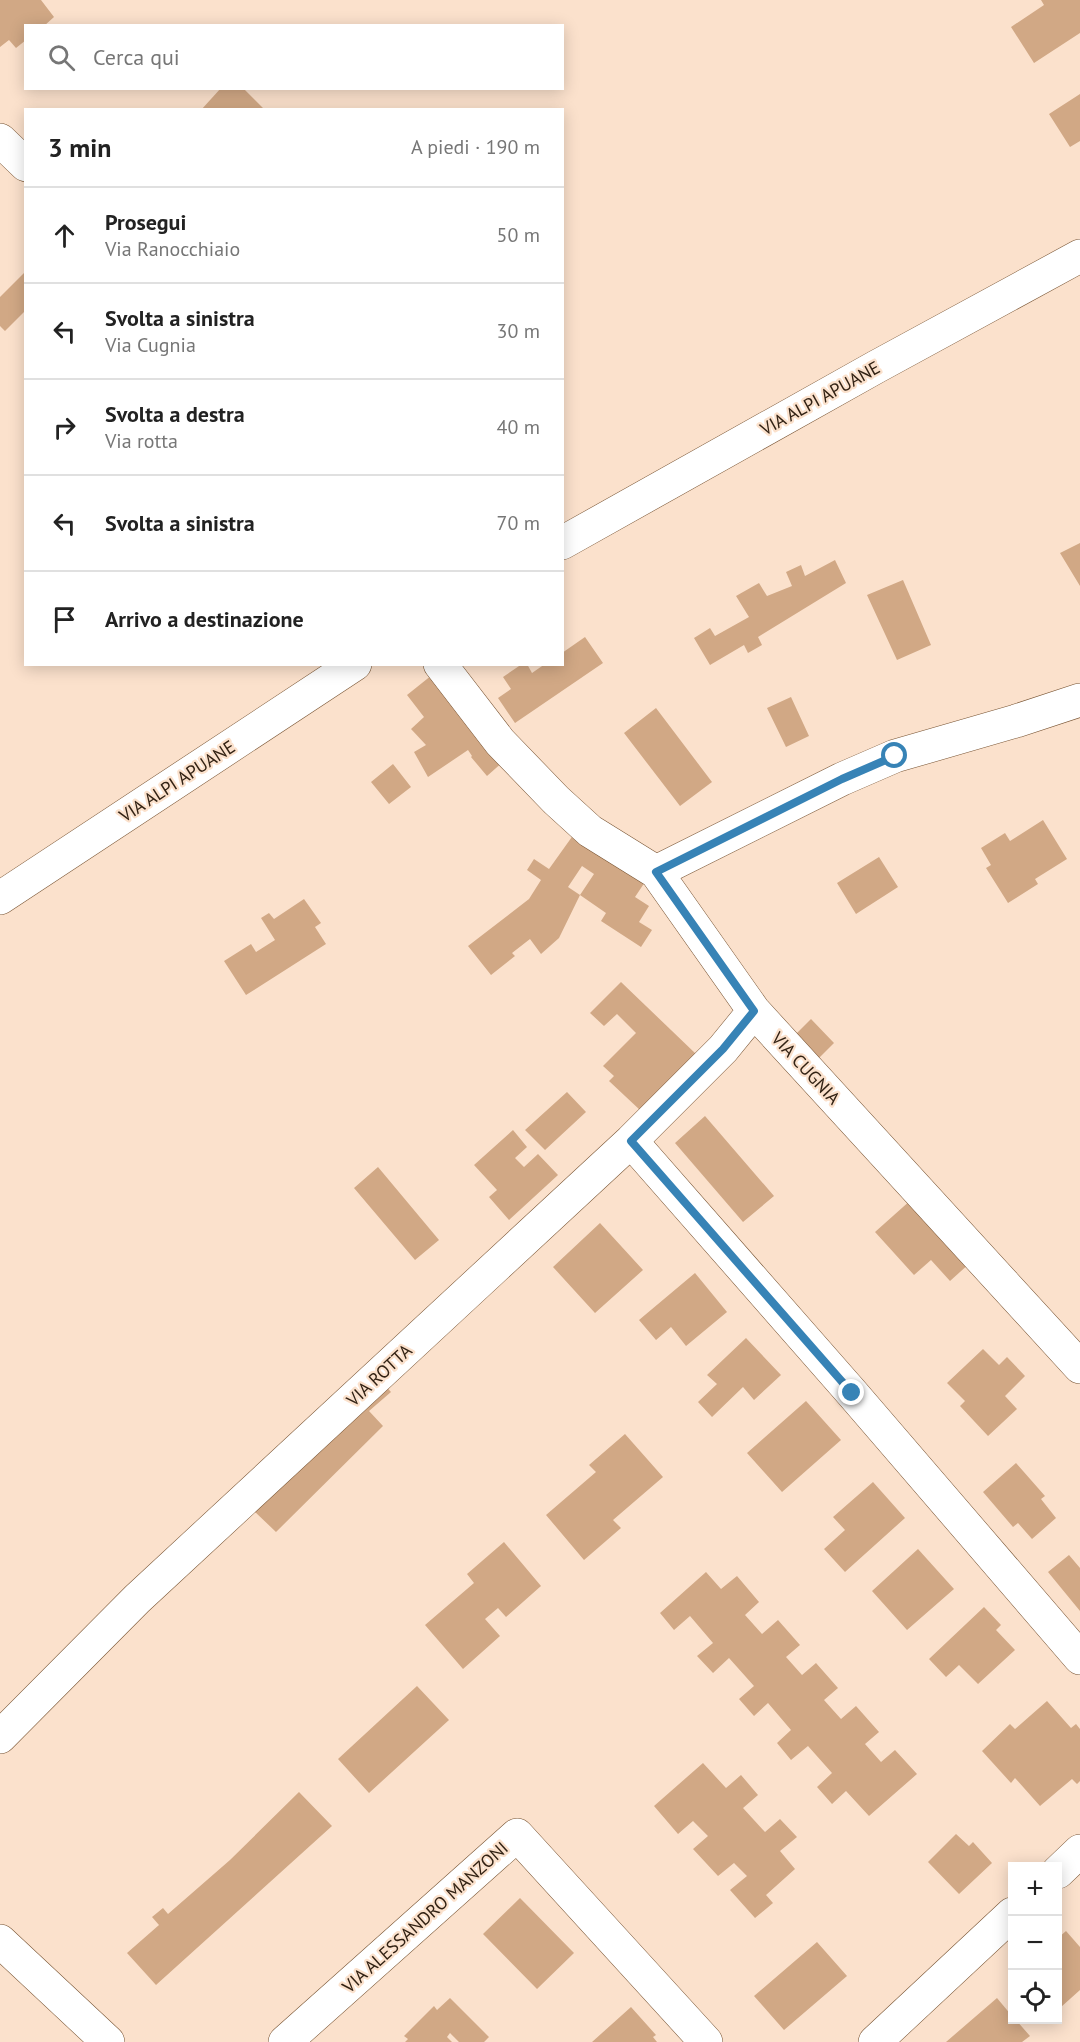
<!DOCTYPE html>
<html lang="it">
<meta charset="utf-8">
<style>
body{margin:0;font-family:"PT Sans",sans-serif;background:#f2f2f2;color:#222}
.controls{position:absolute;right:18px;bottom:18px;display:grid;overflow:hidden;border-radius:0px;box-shadow:0 3px 15px #0003}
.controls button{width:54px;height:54px;display:grid;place-items:center;padding:0;border:0;border-bottom:2px solid #e0e0e0;background:#fff;color:#222;font:30px sans-serif}
.stop{position:absolute;width:18px;height:18px;margin:-14px;border:4px solid #3783b6;border-radius:50%;background:#fff}
.stop.end{background:#3783b6;border-color:#fff;box-shadow:0 2px 6px #0008}
.list{margin:0;padding:0;list-style:none}
h2{display:flex;justify-content:space-between;align-items:center;height:78px;margin:0;padding:0 24px;font-size:26px}
h2 small{font-size:20px;font-weight:400;color:#767676}
.list li{display:grid;grid-template-columns:39px 1fr auto;gap:18px;align-items:center;box-sizing:border-box;height:96px;padding:0 24px;border-top:2px solid #e0e0e0}
.list b{display:block;font-size:22px;white-space:nowrap}
.list p{margin:0;font-size:20px;white-space:nowrap;color:#767676}
.list em{font-size:20px;font-style:normal;color:#767676}
.icon{flex:none;width:33px;height:33px;fill:none;stroke:currentColor;stroke-width:2;stroke-linecap:round;stroke-linejoin:round}
.map{position:relative;flex:none;width:1080px;height:2042px;overflow:hidden}
.search{position:absolute;background:#fff;box-shadow:0 3px 15px #0003;left:24px;top:24px;width:540px;height:66px;display:flex;align-items:center;gap:15px;box-sizing:border-box;padding:0 21px;border-radius:0px;color:#767676;font-size:22px}
.panel{position:absolute;background:#fff;box-shadow:0 3px 15px #0003;left:24px;top:108px;width:540px;height:558px;border-radius:0px}
.map>svg:first-child{display:block}
</style>
<div class="map">
<svg width="1080" height="2042" viewBox="0 0 1080 2042">
<rect width="100%" height="100%" fill="#fbe1cc"/>
<!-- building -->
<path fill="#d1a885" d="M0,0H41L54,17L44,26H26V40L16,48L9,40L0,47Z
M1041,0H1080V33L1034,63L1011,27L1044,5Z
M221,88H243L265,110H201Z
M1080,94V141L1070,147L1049,114Z
M26,271V310L5,331L0,326V297Z
M1080,543V586L1060,553Z
M835,560L846,583L758,637L762,645L748,653L744,645L710,665L694,638L710,628L715,636L749,617L736,596L759,583L767,596L792,586L786,572L801,565L805,576Z
M903,580L931,645L897,660L867,595Z
M585,637L603,663L515,723L498,698L511,689L503,677L522,664H527L532,673L545,664H562V653Z
M432,675L504,761L487,776L471,757L472,756L468,750L428,777L414,752L426,745L411,729L424,717L407,695Z
M791,697L809,736L786,747L767,708Z
M656,708L712,782L680,806L624,733Z
M393,764L411,787L389,804L371,782Z
M1043,820L1067,859L1035,879L1038,884L1008,903L986,868L991,865L981,848L1005,833L1010,841Z
M574,834L645,882L635,897L649,906L639,922L652,930L641,947L601,921L606,913L580,895L594,874L582,866L568,887L580,895L559,938L541,954L530,939L512,953L515,956L491,975L468,946L529,899L541,880L527,870L534,859L549,869Z
M879,857L898,887L856,914L837,883Z
M304,899L321,923L315,927L326,944L246,995L224,961L251,944L256,952L275,940L261,918L269,913L274,919Z
M621,982L696,1054L641,1111L609,1081L614,1076L603,1066L636,1033L617,1014L604,1026L590,1013Z
M811,1019L834,1043L815,1062L791,1039Z
M567,1092L586,1112L545,1150L525,1130Z
M705,1116L774,1196L743,1222L675,1143Z
M513,1130L527,1147L515,1158L524,1167L538,1154L558,1175L509,1220L489,1197L497,1190L474,1165Z
M378,1167L439,1240L415,1260L354,1188Z
M912,1199L970,1263L950,1281L931,1260L914,1275L875,1232Z
M600,1223L643,1270L595,1313L553,1267Z
M695,1273L727,1312L686,1346L671,1327L656,1340L639,1320Z
M746,1338L781,1375L754,1400L743,1387L712,1417L698,1402L717,1384L707,1375Z
M983,1349L999,1365L1007,1357L1025,1376L1005,1396L1017,1409L988,1436L960,1406L965,1401L947,1383Z
M382,1382L391,1392L369,1411L383,1426L276,1532L251,1508Z
M806,1401L841,1440L782,1492L747,1453Z
M625,1434L663,1477L613,1520L621,1528L584,1560L546,1515L596,1472L589,1465Z
M1016,1463L1045,1496L1041,1499L1056,1518L1032,1539L1018,1523L1013,1527L983,1492Z
M873,1482L905,1518L845,1572L824,1549L845,1530L833,1517Z
M504,1542L541,1586L506,1617L498,1608L485,1619L500,1636L463,1669L425,1625L474,1583L467,1574Z
M918,1549L954,1589L907,1630L872,1591Z
M1069,1555L1080,1568V1611L1048,1572Z
M706,1572L721,1589L737,1576L759,1602L745,1615L762,1634L778,1620L800,1645L786,1657L802,1675L816,1663L838,1688L824,1700L841,1719L856,1706L879,1732L865,1744L881,1762L895,1750L917,1774L869,1816L846,1791L832,1804L817,1787L832,1773L808,1746L791,1760L777,1743L791,1730L768,1703L754,1716L739,1699L754,1686L729,1658L713,1673L697,1656L713,1643L690,1616L674,1630L660,1613Z
M984,1607L1001,1625L996,1630L1015,1650L978,1684L959,1665L946,1677L929,1659Z
M417,1686L449,1720L369,1793L338,1759Z
M1047,1701L1071,1728L1076,1724L1080,1729V1781L1077,1784L1072,1779L1040,1806L1015,1778L1011,1783L982,1751L1010,1724L1015,1729Z
M703,1763L726,1788L741,1775L758,1795L743,1808L765,1832L780,1819L797,1837L780,1851L795,1869L766,1895L773,1903L755,1918L730,1890L747,1876L734,1863L718,1876L693,1849L708,1836L693,1821L678,1834L654,1806Z
M299,1792L332,1826L156,1985L127,1953L159,1925L152,1917L163,1908L168,1914L230,1860Z
M956,1834L969,1846L973,1842L992,1863L959,1894L928,1862Z
M520,1898L574,1953L537,1989L483,1934Z
M1066,1931L1080,1947V1990L1061,2007L1058,2003V1938Z
M817,1942L847,1976L784,2030L754,1996Z
M450,1998L489,2037L484,2042H459L450,2033L447,2037L452,2042H405L408,2039L404,2036L434,2006L437,2010Z
M997,1998L1012,2016V2020H1016L1030,2036L1022,2042H946Z
M631,2007L656,2035L653,2037L657,2042H592Z"/>
<g fill="none" stroke-linecap="round" stroke-linejoin="round">
<!-- street casing -->
<g stroke="#785433" stroke-width="34">
<path id="street" d="M0,140L26,165
M440,664L500,742L556,800L590,831L656,872L754,1011L1080,1367
M656,872L842,779L895,756L1016,721L1080,700
M631,1141L852,1393L1080,1658
M0,1737L137,1599L631,1141L723,1049L754,1011
M1058,1872L1080,1851
M0,1941L108,2042
M285,2042L517,1835L706,2042
M875,2042L1012,1914"/>
</g>
<!-- secondary casing -->
<g stroke="#785433" stroke-width="34">
<path id="secondary" d="M562,543L876,367L1080,256
M0,898L355,664"/>
</g>
<!-- street -->
<use href="#street" stroke="#fff" stroke-width="33"/>
<!-- secondary -->
<use href="#secondary" stroke="#fff" stroke-width="33"/>
</g>
<g fill="none" stroke-linecap="round" stroke-linejoin="round">
<!-- route -->
<path stroke="#3783b6" stroke-width="8" d="M852,1393L631,1141L723,1049L754,1011L656,872L842,779L895,756"/>
</g>
<g text-anchor="middle" dominant-baseline="central" stroke-width="4.5" stroke-linejoin="round" paint-order="stroke">
<!-- street labels -->
<g font-size="18" fill="#322214" stroke="#fbe1cc">
<text transform="translate(820 398) rotate(-29)">VIA ALPI APUANE</text>
<text transform="translate(177 781) rotate(-33)">VIA ALPI APUANE</text>
<text transform="translate(806 1068) rotate(47)">VIA CUGNIA</text>
<text transform="translate(379 1375) rotate(-43)">VIA ROTTA</text>
<text transform="translate(425 1917) rotate(-42)">VIA ALESSANDRO MANZONI</text>
</g>
</g>
</svg>
<div class="controls">
<button>+</button>
<button>−</button>
<button><svg class="icon" aria-label="locate" viewBox="0 0 24 24"><circle cx="12" cy="12" r="6"/><path d="M12 2v4M12 18v4M2 12h4M18 12h4"/></svg></button>
</div>
<div class="stop" style="left:895px;top:756px"></div>
<div class="stop end" style="left:852px;top:1393px"></div>
<div class="search"><svg class="icon" aria-label="search" viewBox="0 0 24 24"><circle cx="10" cy="10" r="6"/><path d="M15 15l6 6"/></svg>Cerca qui</div>
<section class="panel">
<h2>3 min<small>A piedi · 190 m</small></h2>
<ul class="list">
<li><svg class="icon" aria-label="ahead" viewBox="0 0 24 24"><path d="M12 20V5M6 11l6-6 6 6"/></svg><div><b>Prosegui</b><p>Via Ranocchiaio</p></div><em>50 m</em></li>
<li><svg class="icon" aria-label="left" viewBox="0 0 24 24"><path d="M17 20v-9H6M10 6l-5 5 5 5"/></svg><div><b>Svolta a sinistra</b><p>Via Cugnia</p></div><em>30 m</em></li>
<li><svg class="icon" aria-label="right" viewBox="0 0 24 24"><path d="M7 20v-9h11M14 6l5 5-5 5"/></svg><div><b>Svolta a destra</b><p>Via rotta</p></div><em>40 m</em></li>
<li><svg class="icon" aria-label="left" viewBox="0 0 24 24"><path d="M17 20v-9H6M10 6l-5 5 5 5"/></svg><div><b>Svolta a sinistra</b></div><em>70 m</em></li>
<li><svg class="icon" aria-label="arrive" viewBox="0 0 24 24"><path d="M6 21V4h12l-3 4 3 4H6"/></svg><div><b>Arrivo a destinazione</b></div></li>
</ul>
</section>
</div>
